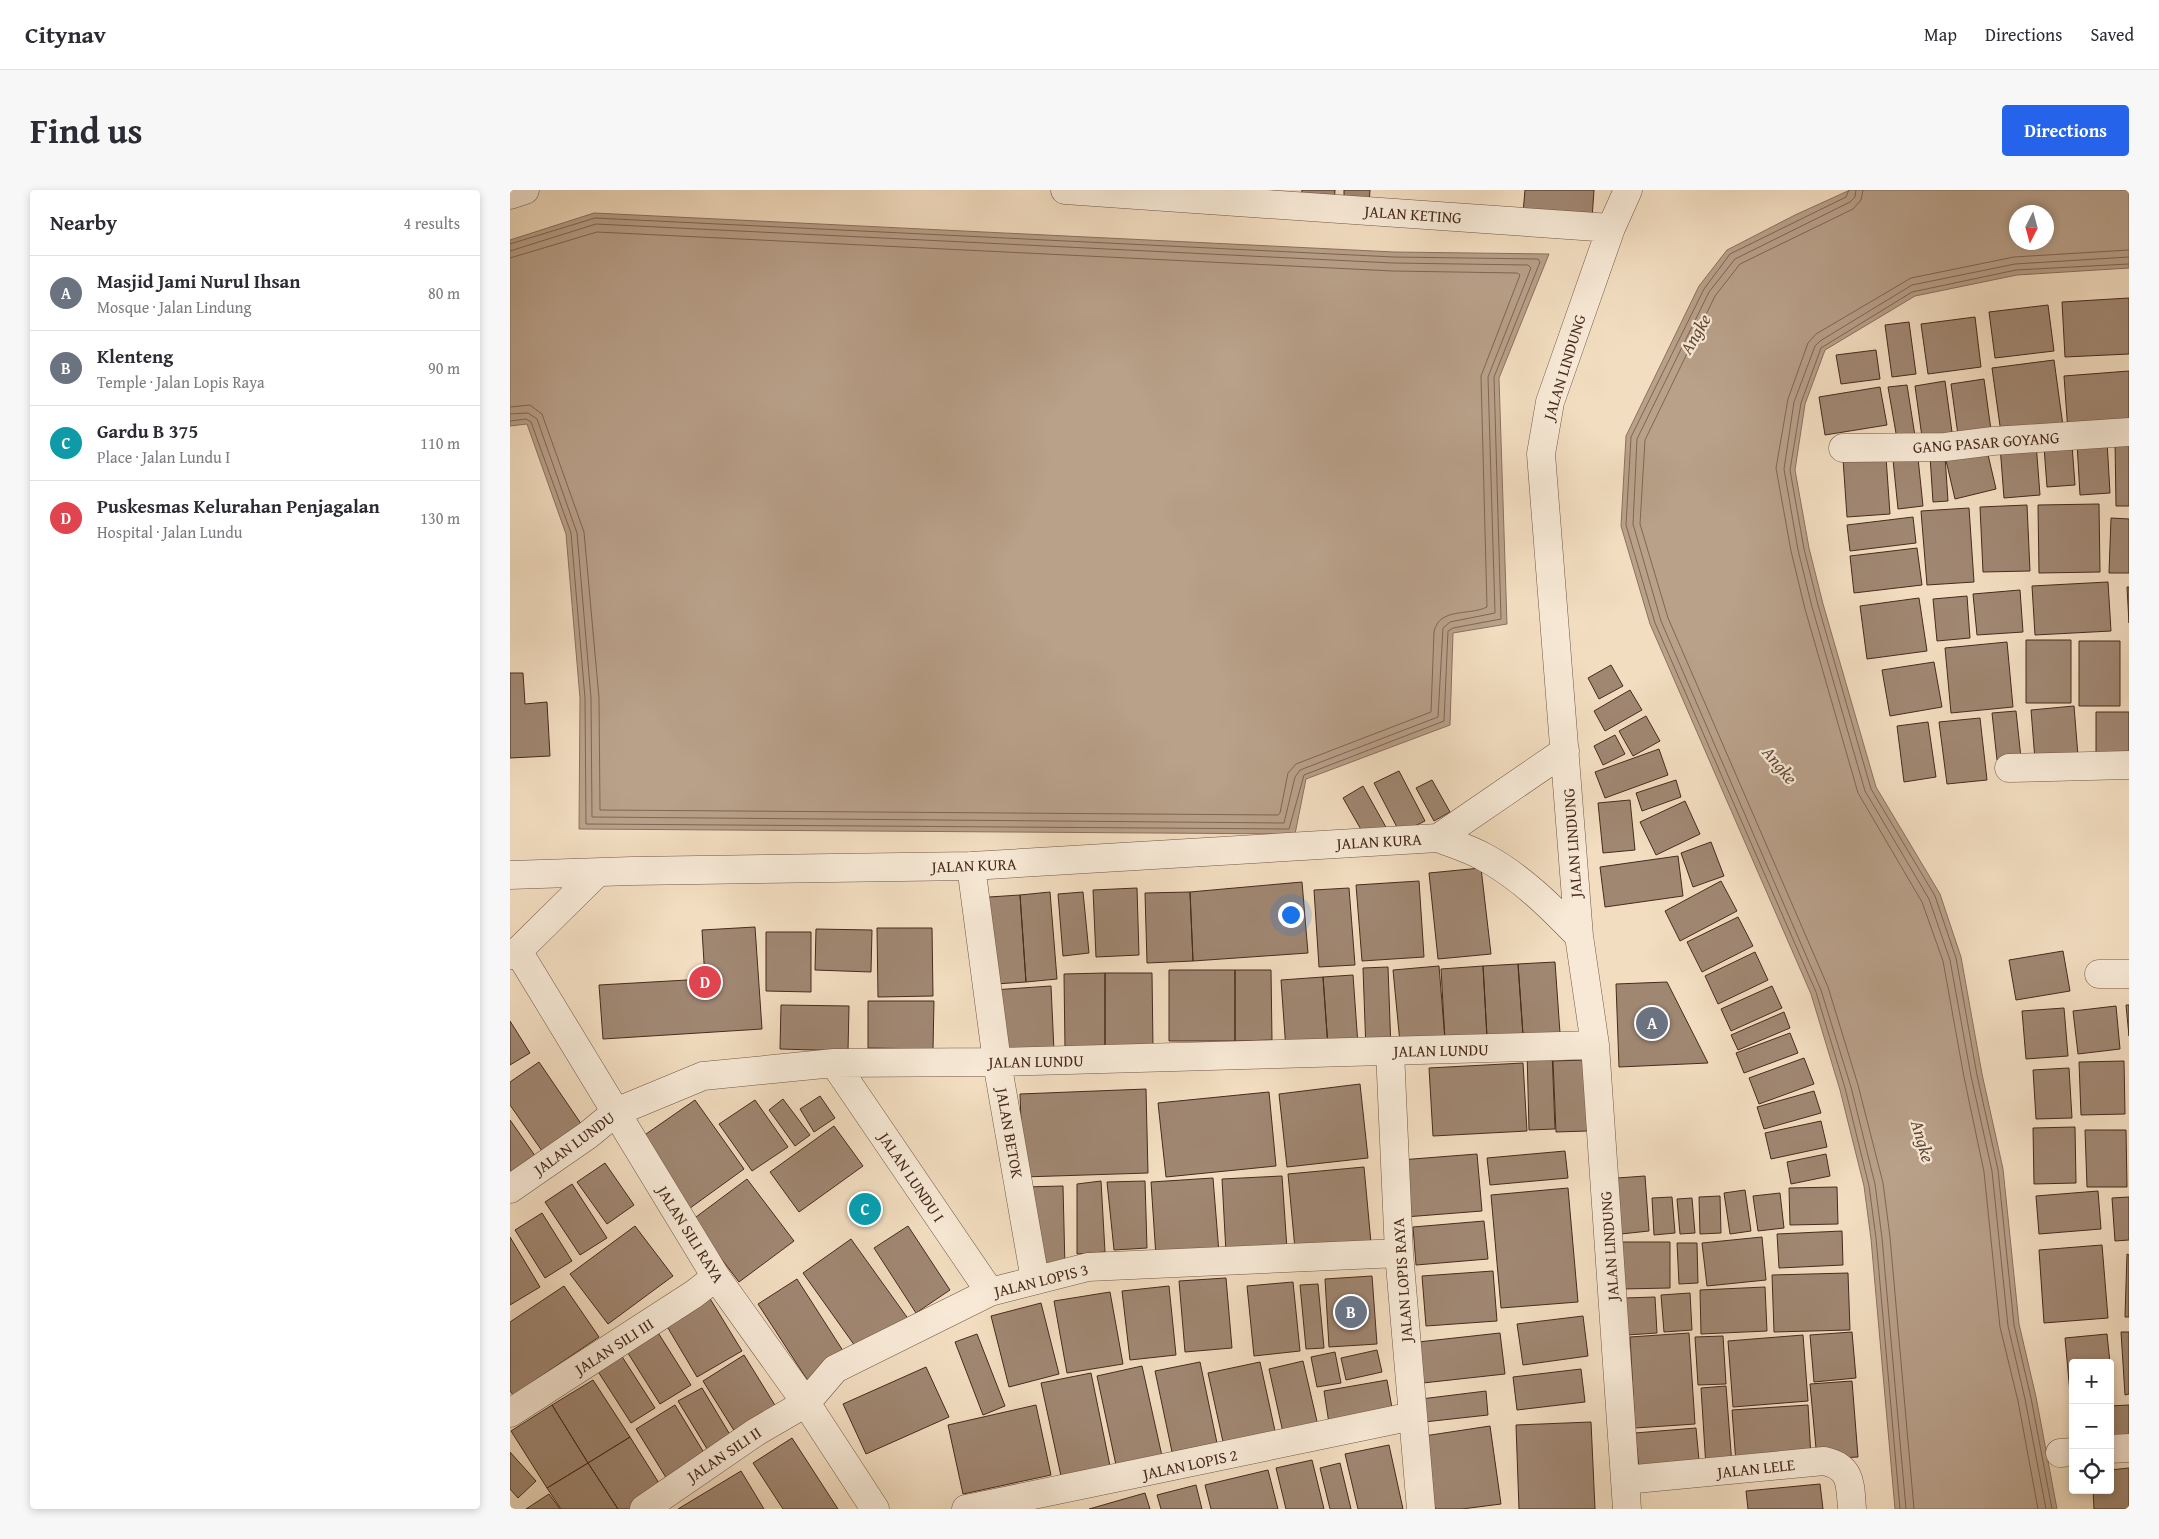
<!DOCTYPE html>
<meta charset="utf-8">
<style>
body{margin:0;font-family:"Gentium Book Plus",serif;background:#f7f7f7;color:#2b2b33}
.controls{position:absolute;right:15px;bottom:15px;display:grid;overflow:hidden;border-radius:5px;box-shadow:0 2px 8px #0003}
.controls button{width:45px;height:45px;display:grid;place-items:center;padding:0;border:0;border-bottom:1px solid #e1e1e2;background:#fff;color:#2b2b33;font:25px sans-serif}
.compass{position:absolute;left:1499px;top:15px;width:45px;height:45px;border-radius:50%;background:#fff;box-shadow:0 2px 8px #0003;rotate:186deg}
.you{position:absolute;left:780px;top:724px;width:18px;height:18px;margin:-12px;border:4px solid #fff;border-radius:50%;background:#1a73e8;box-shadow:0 0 0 8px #1a73e833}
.badge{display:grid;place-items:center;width:32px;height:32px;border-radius:50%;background:#2563eb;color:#fff;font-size:16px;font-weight:700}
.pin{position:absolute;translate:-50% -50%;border:2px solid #fff;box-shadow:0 1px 5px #0006}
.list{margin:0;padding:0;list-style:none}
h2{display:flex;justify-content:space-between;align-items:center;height:65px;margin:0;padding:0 20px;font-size:21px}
h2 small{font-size:16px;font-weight:400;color:#7c7c81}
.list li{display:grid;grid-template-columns:32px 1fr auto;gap:15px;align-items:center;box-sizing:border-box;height:75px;padding:0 20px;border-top:1px solid #e1e1e2}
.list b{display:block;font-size:19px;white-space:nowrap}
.list p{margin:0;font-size:16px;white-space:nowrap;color:#7c7c81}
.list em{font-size:16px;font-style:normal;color:#7c7c81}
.icon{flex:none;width:28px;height:28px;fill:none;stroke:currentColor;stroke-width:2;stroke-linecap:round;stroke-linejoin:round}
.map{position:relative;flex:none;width:1619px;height:1319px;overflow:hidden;border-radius:5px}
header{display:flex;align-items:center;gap:30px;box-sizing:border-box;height:70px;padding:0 25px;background:#fff;border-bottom:1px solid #e1e1e2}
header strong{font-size:24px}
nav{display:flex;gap:28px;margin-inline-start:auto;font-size:18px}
.intro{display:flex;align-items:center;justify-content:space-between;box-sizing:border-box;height:120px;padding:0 30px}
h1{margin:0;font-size:35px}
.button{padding:12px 22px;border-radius:5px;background:#2563eb;color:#fff;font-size:18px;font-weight:700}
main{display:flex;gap:30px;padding:0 30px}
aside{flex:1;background:#fff;border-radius:5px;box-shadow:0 2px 8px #0003}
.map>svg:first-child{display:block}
</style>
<header>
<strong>Citynav</strong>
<nav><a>Map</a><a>Directions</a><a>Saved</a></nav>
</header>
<div class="intro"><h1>Find us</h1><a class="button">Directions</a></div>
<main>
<aside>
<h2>Nearby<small>4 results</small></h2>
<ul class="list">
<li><span class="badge" style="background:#6b7280">A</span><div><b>Masjid Jami Nurul Ihsan</b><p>Mosque · Jalan Lindung</p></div><em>80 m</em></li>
<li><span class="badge" style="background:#6b7280">B</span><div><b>Klenteng</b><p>Temple · Jalan Lopis Raya</p></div><em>90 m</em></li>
<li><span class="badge" style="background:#0f9aa8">C</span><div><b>Gardu B 375</b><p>Place · Jalan Lundu I</p></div><em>110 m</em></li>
<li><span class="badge" style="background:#e0444e">D</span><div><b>Puskesmas Kelurahan Penjagalan</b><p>Hospital · Jalan Lundu</p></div><em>130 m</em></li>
</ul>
</aside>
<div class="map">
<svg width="1619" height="1319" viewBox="0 0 1619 1319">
<rect width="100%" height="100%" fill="#f2ddc0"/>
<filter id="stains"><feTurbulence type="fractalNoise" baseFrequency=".004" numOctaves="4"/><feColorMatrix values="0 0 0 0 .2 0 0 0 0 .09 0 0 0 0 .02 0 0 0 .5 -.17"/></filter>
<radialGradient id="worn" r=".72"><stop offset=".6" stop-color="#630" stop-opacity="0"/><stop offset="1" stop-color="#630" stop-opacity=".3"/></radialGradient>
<!-- water -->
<path fill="#b8a089" stroke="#8b715e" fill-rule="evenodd" d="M1340,0H1619V78L1507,85L1405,106L1315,160L1295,214L1285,280L1299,358L1313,414L1366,597L1430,704L1451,767L1472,884L1493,979L1509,1134L1526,1207L1547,1319H1385L1361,1049L1354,996L1330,900L1301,804L1140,434L1111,336L1116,246L1189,96L1217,60L1285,25ZM1506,22H1536V52H1506Z
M84,23L884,62L1039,64L989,188L997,434L943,443L940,535L796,589L785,644L69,639L70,508L56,344L17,234L0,236V50Z"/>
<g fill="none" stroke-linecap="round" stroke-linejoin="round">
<!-- shore -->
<path stroke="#806553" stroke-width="1" d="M1339,0L1336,7L1220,64L1194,99L1121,247L1116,335L1145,433L1306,802L1335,898L1359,996L1366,1048L1390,1319
M1346,0L1345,7L1340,12L1225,69L1199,102L1127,249L1123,334L1151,431L1311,800L1341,897L1365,994L1372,1048L1396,1319
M1353,0L1351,10L1343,19L1230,74L1205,106L1135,250L1130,334L1158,428L1318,797L1348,895L1373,993L1380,1047L1404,1319
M0,54L85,28L884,67L1028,69L1030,72L984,187L991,429L943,438L938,441L934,531L794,585L779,639L76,634L75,508L61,343L21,232L16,229L0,231
M0,61L86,34L883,73L1018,75L1021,78L978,187L985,423L940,432L933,438L928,527L790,580L785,587L774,633L82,627L81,508L67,343L27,229L18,223L0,224
M0,68L87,42L883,81L1007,83L1010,85L971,186L977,417C959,426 929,417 924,442L921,522L786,574L778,583L770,623L768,625L90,620L89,508L74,342L32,224L20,215L0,217
M1528,1319L1508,1211L1490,1137L1474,982L1454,887L1433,771L1412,712L1348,603L1295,419L1281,361L1266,278L1278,209L1298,153L1306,144L1401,88L1504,67L1619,60
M1536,1319L1515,1209L1498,1136L1482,981L1461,886L1440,770L1419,709L1355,601L1302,417L1288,360L1274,279L1284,212L1305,156L1310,151L1402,95L1505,74L1619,67
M1542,1319L1521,1208L1504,1135L1488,980L1467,885L1446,768L1425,706L1361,599L1308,415L1294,359L1280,280L1291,213L1311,158L1402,102L1506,80L1619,74"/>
</g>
<!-- building -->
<path fill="#a08772" stroke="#482a1d" d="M792,0H825L824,15L791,12Z
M834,0H860L859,14L834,12Z
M1015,0H1084L1082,29L1013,23Z
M1619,108V164L1555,167L1552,112Z
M1538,115L1544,161L1485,168L1479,122Z
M1465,127L1471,177L1418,184L1411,134Z
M1399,132L1406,184L1382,187L1375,135Z
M1366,160L1370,189L1331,194L1326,165Z
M1544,170L1553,236L1491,243L1482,178Z
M1619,181V237L1558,242L1554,186Z
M1474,189L1481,240L1448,245L1441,194Z
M1435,191L1442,242L1412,247L1405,196Z
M1397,195L1405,246L1387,249L1378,197Z
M1370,197L1377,235L1315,245L1309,207Z
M1605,250H1619V316H1606Z
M1597,251L1600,303L1570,305L1567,253Z
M1526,253L1530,305L1494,308L1490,256Z
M1562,255L1565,295L1537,297L1534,257Z
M1476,256L1486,299L1445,309L1435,266Z
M1420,266H1435L1438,311L1423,312Z
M1376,267L1380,324L1337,327L1333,269Z
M1408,268L1413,316L1388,319L1383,270Z
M1589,314L1590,382L1529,383L1528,315Z
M1517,315L1520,381L1473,382L1470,317Z
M1459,318L1464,392L1417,395L1411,321Z
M1403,327L1406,353L1340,361L1337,335Z
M1601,328L1619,329V383H1599Z
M1407,358L1412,395L1344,403L1340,366Z
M1598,392L1601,441L1525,445L1522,396Z
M1617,397H1619V433Z
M1510,400L1513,442L1467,445L1463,404Z
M1457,406L1460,448L1427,451L1423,409Z
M1409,408L1417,461L1357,469L1350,416Z
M1516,450H1561V513H1516Z
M1569,451H1610V516H1569Z
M1497,452L1503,517L1441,523L1435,458Z
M1424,472L1432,517L1380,526L1372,480Z
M1101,475L1113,496L1089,509L1078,488Z
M0,483H13L15,514L37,512L40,566L0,568Z
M1120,500L1132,520L1095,541L1084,521Z
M1564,516L1568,566L1525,570L1521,520Z
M1506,521L1511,568L1487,570L1482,523Z
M1586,522H1619V565H1586Z
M1136,526L1150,551L1123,566L1109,541Z
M1470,528L1477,590L1437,594L1429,532Z
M1418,532L1426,587L1394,592L1387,536Z
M1105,545L1115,564L1093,575L1084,556Z
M1149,559L1158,585L1095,608L1085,582Z
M889,581L915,631L890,643L864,593Z
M922,590L940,622L924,631L906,598Z
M1166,590L1171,607L1132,621L1126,603Z
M853,596L877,639L857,650L833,608Z
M1120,610L1125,660L1093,663L1088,613Z
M1175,611L1190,644L1146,665L1130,632Z
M1201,652L1214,686L1183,697L1171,663Z
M1168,666L1173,706L1095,717L1090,677Z
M971,678L981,764L928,769L919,683Z
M909,691L914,767L852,771L846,695Z
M1211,691L1227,721L1170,751L1155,721Z
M792,692L798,763L683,771L680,702Z
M627,698L629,765L586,767L583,700Z
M839,698L845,775L809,777L804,700Z
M540,702L547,789L516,792L510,705Z
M573,702L579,763L553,766L548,704Z
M680,702L683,771L637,773L635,703Z
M510,705L516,792L485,794L479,707Z
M1228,727L1243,756L1192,782L1177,752Z
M245,737L252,839L93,849L89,795L195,789L192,740Z
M367,738H422L423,806L368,807Z
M306,739L362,740L361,782L305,780Z
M256,742H301V802L256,801Z
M1553,761L1560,801L1506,810L1499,770Z
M1245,762L1258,790L1208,814L1195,786Z
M1045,772L1050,843L1013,845L1008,774Z
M1008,774L1013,845L977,847L973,776Z
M929,776L935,850L890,853L883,780Z
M973,776L977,847L935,850L931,779Z
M878,777L881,860L856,861L853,778Z
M659,780H725V851H659Z
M725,780H761L762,850L725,851Z
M595,783V858L555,859L554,784Z
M595,783H642L643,858H595Z
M843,785L848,855L818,857L813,787Z
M813,787L818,857L776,860L771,790Z
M1157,792L1198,873L1109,877L1106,794Z
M541,796L544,861L495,860L483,800Z
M1262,796L1272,818L1221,841L1211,819Z
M358,811H424L423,859L358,858Z
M271,815L339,816L338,861L270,859Z
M1616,815H1619V846Z
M1606,816L1610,859L1568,864L1563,821Z
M1554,818L1558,866L1516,869L1512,821Z
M1274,822L1280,838L1228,860L1221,845Z
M0,831L20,863L0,875Z
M1280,843L1288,863L1234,883L1226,863Z
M1017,861H1042L1045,939L1019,940Z
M1294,868L1304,894L1249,914L1239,888Z
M1075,870L1077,941L1046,942L1043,871Z
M1614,871L1615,924L1571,925L1569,872Z
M29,872L76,941L37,968L0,915V892Z
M1013,873L1017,941L923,946L919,878Z
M1559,878L1562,928L1526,929L1523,880Z
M850,894L858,968L777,977L769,904Z
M636,899L638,983L513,987L510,904Z
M1304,901L1311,923L1254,939L1247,917Z
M759,902L766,976L656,987L648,913Z
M310,906L325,928L304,942L290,919Z
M273,909L300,945L285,956L259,920Z
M185,910L234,979L176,1021L126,951Z
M245,910L278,957L242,981L209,934Z
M0,930L28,970L0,990Z
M1311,931L1317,957L1261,969L1255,943Z
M324,936L353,976L289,1022L260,982Z
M1565,937L1566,993L1524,994L1523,938Z
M1575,940H1616L1617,997H1577Z
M1055,961L1058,988L980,995L977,968Z
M967,964L972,1021L895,1027L890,970Z
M1316,964L1320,986L1281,994L1277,972Z
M95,973L124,1015L97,1034L67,992Z
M854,977L861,1053L785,1059L778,984Z
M772,986L777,1059L716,1063L712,989Z
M1135,986L1139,1041L1111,1044L1107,988Z
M703,988L709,1063L646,1067L641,992Z
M237,989L284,1051L229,1092L182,1030Z
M591,991L595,1062L567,1064V994Z
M635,991L637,1058L604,1060L597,992Z
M62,994L97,1048L70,1065L35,1012Z
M553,996L555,1078H524L514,997Z
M1327,997L1328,1034L1280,1035L1279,998Z
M1058,998L1068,1112L991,1118L981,1005Z
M1235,1000L1241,1041L1220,1044L1214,1003Z
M1588,1001L1591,1039L1529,1044L1526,1006Z
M1270,1003L1274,1038L1248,1041L1243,1006Z
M360,1005L370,1019L352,1033L341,1019Z
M1210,1006L1211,1043L1190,1044L1189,1007Z
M1162,1007L1165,1043L1144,1045L1142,1008Z
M1619,1007V1050L1605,1051L1602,1008Z
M1182,1008L1185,1043L1170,1044L1167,1009Z
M32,1023L62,1071L35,1088L5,1040Z
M974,1031L978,1069L906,1075L903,1037Z
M125,1036L163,1086L98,1134L60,1084Z
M398,1036L440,1100L406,1123L364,1058Z
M1332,1041L1333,1075L1269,1078L1267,1044Z
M0,1047L30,1097L0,1115Z
M1252,1047L1256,1090L1197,1096L1192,1053Z
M341,1049L399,1130L350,1163L293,1083Z
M1110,1052H1160V1098L1111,1099Z
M1167,1053H1187L1188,1093L1169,1094Z
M1592,1055L1598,1128L1534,1133L1529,1060Z
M1617,1064L1619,1065V1127H1615Z
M983,1081L987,1131L916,1136L912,1086Z
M1338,1083L1340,1140L1264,1142L1262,1085Z
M862,1086L867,1154L819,1157L815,1089Z
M716,1088L722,1158L675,1162L669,1091Z
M287,1089L337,1167L298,1191L248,1114Z
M783,1092L790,1161L744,1166L737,1096Z
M808,1094L814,1158L796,1159L790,1095Z
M54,1096L89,1147L3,1205L0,1201V1132Z
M659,1096L666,1165L620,1170L612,1101Z
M1255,1097L1257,1141L1191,1144L1190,1100Z
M600,1102L613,1174L557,1183L544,1111Z
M1180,1103L1182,1140L1154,1142L1151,1105Z
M199,1107L232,1161L187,1187L155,1133Z
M1145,1107L1147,1143L1117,1145L1114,1108Z
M531,1113L549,1184L499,1197L481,1126Z
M1073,1126L1078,1166L1013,1175L1007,1134Z
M147,1141L181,1195L150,1214L116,1160Z
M1342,1142L1346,1188L1304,1192L1300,1145Z
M1611,1142H1619V1204L1615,1205Z
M990,1143L995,1184L913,1193L908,1152Z
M1179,1143L1185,1234L1125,1238L1120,1147Z
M467,1144L495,1216L473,1225L445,1152Z
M1597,1144L1600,1173H1563V1202L1560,1203L1555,1148Z
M1293,1145L1298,1211L1223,1217L1218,1151Z
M1213,1146L1216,1194L1188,1195L1185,1147Z
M867,1160L872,1182L836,1190L831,1168Z
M825,1162L831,1193L807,1197L801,1167Z
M111,1165L145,1218L121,1233L87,1180Z
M234,1165L271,1225L230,1250L193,1191Z
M793,1171L809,1240L774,1247L759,1179Z
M690,1172L707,1253L662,1262L645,1181Z
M750,1172L767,1250L715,1261L698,1183Z
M632,1176L652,1266L606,1275L587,1186Z
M416,1177L439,1227L356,1264L333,1214Z
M1071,1179L1075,1212L1007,1220L1003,1187Z
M581,1183L600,1276L551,1286L531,1193Z
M83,1190L120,1247L78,1273L42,1215Z
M877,1190L884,1229L820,1240L814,1201Z
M1342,1191L1348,1267L1307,1269L1300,1194Z
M1216,1196L1222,1275L1196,1277L1191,1198Z
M192,1198L225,1253L202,1267L168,1211Z
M976,1201L978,1225L914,1232L911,1209Z
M42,1215L78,1273L37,1298L1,1241Z
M165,1215L199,1271L160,1294L126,1239Z
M526,1215L541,1285L453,1304L438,1235Z
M1298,1215L1301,1268L1226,1273L1222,1220Z
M1619,1215V1253H1600V1216Z
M1561,1218H1563V1249Z
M1081,1232L1085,1319H1009L1006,1235Z
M980,1236L991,1314L952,1319H925L914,1246Z
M1186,1238L1190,1281L1130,1287L1125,1243Z
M120,1247L154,1301L125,1319H108L78,1273Z
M282,1248L328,1319H273L243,1273Z
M879,1255L893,1319H848L835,1264Z
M0,1262L26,1291L8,1308L0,1299Z
M802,1270L814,1319H776L766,1278Z
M78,1273L108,1319H51L37,1298Z
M830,1273L841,1319H820L810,1278Z
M1619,1278V1319H1584L1583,1300H1600V1280Z
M758,1280L768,1319H701L695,1295Z
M231,1281L254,1319H168Z
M1310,1294L1313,1319H1238L1236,1301Z
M686,1295L692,1319H651L647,1305Z
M635,1303L640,1319H579Z
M39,1304L50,1319H16Z"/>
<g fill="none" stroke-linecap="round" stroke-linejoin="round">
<!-- minor casing -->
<g stroke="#725746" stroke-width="29">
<path id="minor" d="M555,0L1101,38
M0,5L15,0
M1333,258L1435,257L1483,251L1619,242
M1499,578L1619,575
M928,648C943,654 960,659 974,667C1010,686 1041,717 1069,746
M461,676L487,872L525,1090
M0,685L122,681L461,676L928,648L1055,561
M8,761L206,1087L296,1213L365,1319
M0,765L8,761L87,683
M1589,784H1619
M880,861L889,1063L911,1319
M324,873L480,1102
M0,999L78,945L106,922L193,886L324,873L487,872L1085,855
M0,1223L184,1104L206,1087
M1600,1259L1619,1258
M1550,1263L1563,1262
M1115,1290L1314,1271C1342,1277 1340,1294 1342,1319
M134,1319L246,1242L296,1213L325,1179L480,1102L578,1077L889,1063
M456,1319L903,1226
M1117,1319L1085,855L1069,746L1031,264L1040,212L1101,38L1118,0"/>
</g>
<!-- minor -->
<use href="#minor" stroke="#f7e9d6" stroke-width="28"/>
</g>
<g text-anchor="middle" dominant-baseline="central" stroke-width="4.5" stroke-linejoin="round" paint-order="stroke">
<!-- street labels -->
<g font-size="16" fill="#482a1d" stroke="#f7e9d6">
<text transform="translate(903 24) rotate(4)">JALAN KETING</text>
<text transform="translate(1054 177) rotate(-73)">JALAN LINDUNG</text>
<text transform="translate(1476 252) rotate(-4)">GANG PASAR GOYANG</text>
<text transform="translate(869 651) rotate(-3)">JALAN KURA</text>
<text transform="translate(1062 653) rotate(-94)">JALAN LINDUNG</text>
<text transform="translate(464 675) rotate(-2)">JALAN KURA</text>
<text transform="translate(931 860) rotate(-1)">JALAN LUNDU</text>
<text transform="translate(526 871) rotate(-1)">JALAN LUNDU</text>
<text transform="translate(500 943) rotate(80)">JALAN BETOK</text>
<text transform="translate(64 953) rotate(-36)">JALAN LUNDU</text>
<text transform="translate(402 987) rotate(56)">JALAN LUNDU I</text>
<text transform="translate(181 1044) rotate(58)">JALAN SILI RAYA</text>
<text transform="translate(1099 1056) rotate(-94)">JALAN LINDUNG</text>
<text transform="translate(531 1090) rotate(-14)">JALAN LOPIS 3</text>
<text transform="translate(892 1090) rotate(-94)">JALAN LOPIS RAYA</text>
<text transform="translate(104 1156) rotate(-33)">JALAN SILI III</text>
<text transform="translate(214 1264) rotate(-34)">JALAN SILI II</text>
<text transform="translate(680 1274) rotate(-12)">JALAN LOPIS 2</text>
<text transform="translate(1246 1278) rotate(-6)">JALAN LELE</text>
</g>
<!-- water labels -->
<g font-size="18" font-style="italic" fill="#644838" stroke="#f7e9d6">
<text transform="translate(1185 144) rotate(-60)">Angke</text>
<text transform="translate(1270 575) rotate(50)">Angke</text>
<text transform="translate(1413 951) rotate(74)">Angke</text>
</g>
</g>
<rect width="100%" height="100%" filter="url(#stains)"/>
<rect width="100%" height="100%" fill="url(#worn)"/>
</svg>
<div class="controls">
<button>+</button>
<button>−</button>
<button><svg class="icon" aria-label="locate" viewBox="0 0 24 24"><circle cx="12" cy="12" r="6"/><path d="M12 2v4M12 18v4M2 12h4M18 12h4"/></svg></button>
</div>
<svg class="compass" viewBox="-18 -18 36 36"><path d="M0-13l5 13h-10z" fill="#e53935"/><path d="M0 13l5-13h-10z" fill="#7c7c81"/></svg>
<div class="you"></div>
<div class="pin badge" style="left:1142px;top:833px;background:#6b7280">A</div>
<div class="pin badge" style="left:841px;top:1122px;background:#6b7280">B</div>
<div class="pin badge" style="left:355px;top:1019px;background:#0f9aa8">C</div>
<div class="pin badge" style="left:195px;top:792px;background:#e0444e">D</div>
</div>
</main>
